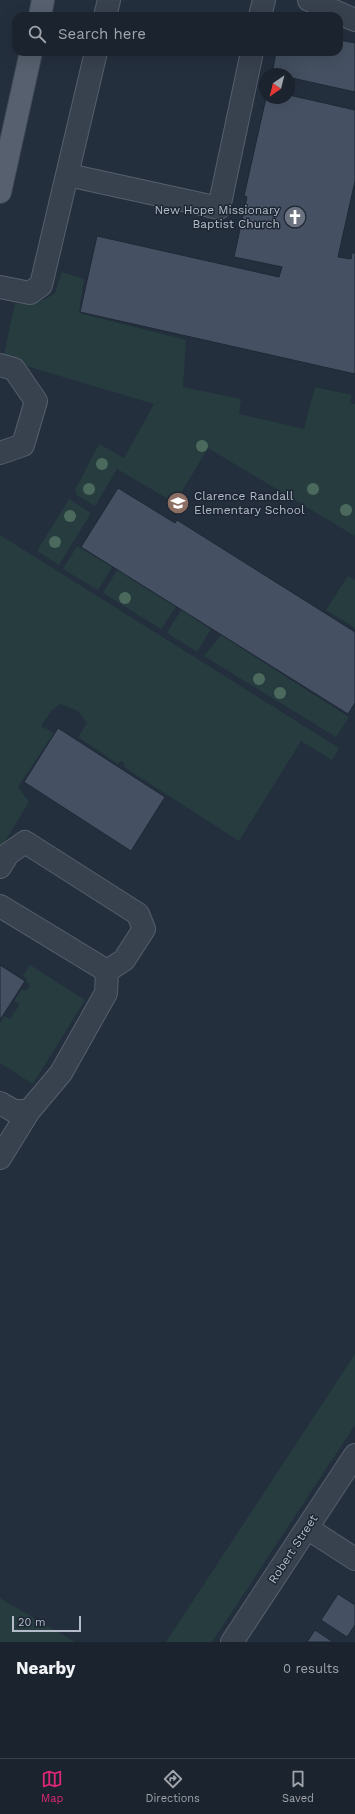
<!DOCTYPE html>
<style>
body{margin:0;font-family:"Work Sans",sans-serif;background:#282f3a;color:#f1f3f6}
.compass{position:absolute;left:259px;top:68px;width:36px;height:36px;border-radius:50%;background:#1b232e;box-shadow:0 4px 16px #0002;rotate:215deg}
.scale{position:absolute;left:12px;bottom:10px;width:69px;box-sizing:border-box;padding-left:4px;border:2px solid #b4bcc9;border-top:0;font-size:11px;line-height:14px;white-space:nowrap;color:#b4bcc9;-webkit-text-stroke:3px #1d2633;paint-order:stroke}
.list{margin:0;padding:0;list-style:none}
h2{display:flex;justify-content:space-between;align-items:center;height:52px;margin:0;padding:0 16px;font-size:17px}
h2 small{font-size:13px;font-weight:400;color:#a0a4aa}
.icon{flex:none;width:22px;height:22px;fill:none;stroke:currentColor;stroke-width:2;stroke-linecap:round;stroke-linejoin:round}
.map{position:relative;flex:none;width:355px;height:1642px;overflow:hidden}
.search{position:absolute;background:#1b232e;box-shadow:0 4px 16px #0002;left:12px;right:12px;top:12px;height:44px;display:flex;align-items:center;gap:10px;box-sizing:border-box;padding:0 14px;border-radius:12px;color:#a0a4aa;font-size:15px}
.sheet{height:116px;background:#1b232e}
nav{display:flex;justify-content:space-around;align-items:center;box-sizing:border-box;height:56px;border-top:1px solid #39404a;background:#1b232e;font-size:11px;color:#a0a4aa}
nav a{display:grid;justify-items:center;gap:2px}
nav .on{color:#db2777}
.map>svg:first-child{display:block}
</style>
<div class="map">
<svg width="355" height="1642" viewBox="0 0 355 1642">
<rect width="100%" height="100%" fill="#242f3e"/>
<!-- green -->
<path fill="#263c3f" d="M62,272L84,279L79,313L186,340L183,387L241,399L239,414L304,429L315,387L352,395L350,403L355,404V536L208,448L175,503L117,469L95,506L77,495L75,490L99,444L124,458L154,404L3,359L15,303C34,305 39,303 55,293Z
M69,499L91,513L59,565L37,551Z
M0,535L339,748L332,760L301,741L239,841L124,767L125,764L121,761L118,764L78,737L87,723L78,711L60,704L52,710L41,726L54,733L18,787L29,802L0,849Z
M77,546L112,567L98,590L63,569Z
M117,570L176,607L161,629L103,593Z
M348,576L355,580V628L326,610Z
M181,610L211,629L197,652L167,633Z
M221,635L349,717L336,737L204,656Z
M30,965L85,1000L33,1084L0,1063V1023L4,1016L10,1019L20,1004L14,1001L22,989L26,991L30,985L26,981L27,978L23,976Z
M355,1354V1425L212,1642H166Z
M0,1598L75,1642H0Z"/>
<!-- building -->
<path fill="#455162" stroke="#1f2835" d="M339,40L355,43V92L292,78L289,90V74H272L276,52H339Z
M289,95L355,110V181L338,257L351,259L352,253H355V374L80,312L97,236L279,277L282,267L234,257L247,197L244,196L266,98H289Z
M118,488L175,523L177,520L355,632V703L348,714L81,547Z
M58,728L165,797L131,851L24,782Z
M0,965L25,981L0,1020Z
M338,1594L355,1605V1625L347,1637L321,1620Z
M315,1630L333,1642H307Z"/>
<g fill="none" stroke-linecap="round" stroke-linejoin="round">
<!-- minor casing -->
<g stroke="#565f6c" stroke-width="24">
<path id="minor" d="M309,0L355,20
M105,16L109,0
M260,16L264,0
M68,175L219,208L252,52
M0,287L30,293L41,285L96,52
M0,365L14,369L36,401L23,445L0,453
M0,867L8,854L25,842L138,914L144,929L124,960L107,971
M0,906L107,971L106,993L61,1073L29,1111H14L0,1103
M0,1158L29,1111
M307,1528L355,1559
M232,1642L355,1455"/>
</g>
<!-- major casing -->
<g stroke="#414a57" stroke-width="24">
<path id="major" d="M40,16L43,0
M0,192L31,52"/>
</g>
<!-- minor -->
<use href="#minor" stroke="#38414e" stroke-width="22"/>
<!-- major -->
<use href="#major" stroke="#56606e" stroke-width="22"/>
</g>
<!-- trees -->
<g fill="#4b6a5d">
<circle cx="202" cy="446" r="6"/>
<circle cx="102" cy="464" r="6"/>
<circle cx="89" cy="489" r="6"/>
<circle cx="313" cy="489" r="6"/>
<circle cx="346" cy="510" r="6"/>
<circle cx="70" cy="516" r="6"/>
<circle cx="55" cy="542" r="6"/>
<circle cx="125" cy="598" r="6"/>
<circle cx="259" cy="679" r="6"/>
<circle cx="280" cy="693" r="6"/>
</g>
<!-- icons -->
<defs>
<g id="church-disc" transform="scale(1.15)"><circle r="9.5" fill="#6b7280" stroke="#1d2633"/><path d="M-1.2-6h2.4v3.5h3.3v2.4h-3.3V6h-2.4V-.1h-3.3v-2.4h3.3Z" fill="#fff"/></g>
<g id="school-disc" transform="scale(1.15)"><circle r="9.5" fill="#8d6e63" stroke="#1d2633"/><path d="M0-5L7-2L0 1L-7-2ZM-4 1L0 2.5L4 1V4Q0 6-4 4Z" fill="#fff"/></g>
</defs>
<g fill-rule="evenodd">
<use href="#church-disc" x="295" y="217"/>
<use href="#school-disc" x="178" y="503"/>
</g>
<g text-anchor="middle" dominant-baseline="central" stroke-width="3" stroke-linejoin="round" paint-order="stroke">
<!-- poi labels -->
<g font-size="12" fill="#b4bcc9" stroke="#1d2633" text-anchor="end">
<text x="280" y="210">New Hope Missionary<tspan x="280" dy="14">Baptist Church</tspan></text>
<text x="194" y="496" text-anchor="start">Clarence Randall<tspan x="194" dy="14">Elementary School</tspan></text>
</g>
<!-- street labels -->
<g font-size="12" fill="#b4bcc9" stroke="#1d2633">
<text transform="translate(293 1549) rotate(-57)">Robert Street</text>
</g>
</g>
</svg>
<svg class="compass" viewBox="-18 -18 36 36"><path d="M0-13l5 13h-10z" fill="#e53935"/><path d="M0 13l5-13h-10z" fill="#a0a4aa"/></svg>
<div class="scale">20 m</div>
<div class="search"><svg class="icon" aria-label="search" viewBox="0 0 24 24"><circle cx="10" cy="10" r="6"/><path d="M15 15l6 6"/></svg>Search here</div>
</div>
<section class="sheet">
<h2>Nearby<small>0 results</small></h2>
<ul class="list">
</ul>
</section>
<nav>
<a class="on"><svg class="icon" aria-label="map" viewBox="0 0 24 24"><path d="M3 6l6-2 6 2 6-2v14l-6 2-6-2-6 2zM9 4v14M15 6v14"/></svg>Map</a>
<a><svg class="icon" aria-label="directions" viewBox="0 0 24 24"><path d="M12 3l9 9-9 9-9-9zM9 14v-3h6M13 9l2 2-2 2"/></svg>Directions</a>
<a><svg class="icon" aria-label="saved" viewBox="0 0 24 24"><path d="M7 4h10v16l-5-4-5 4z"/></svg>Saved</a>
</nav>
